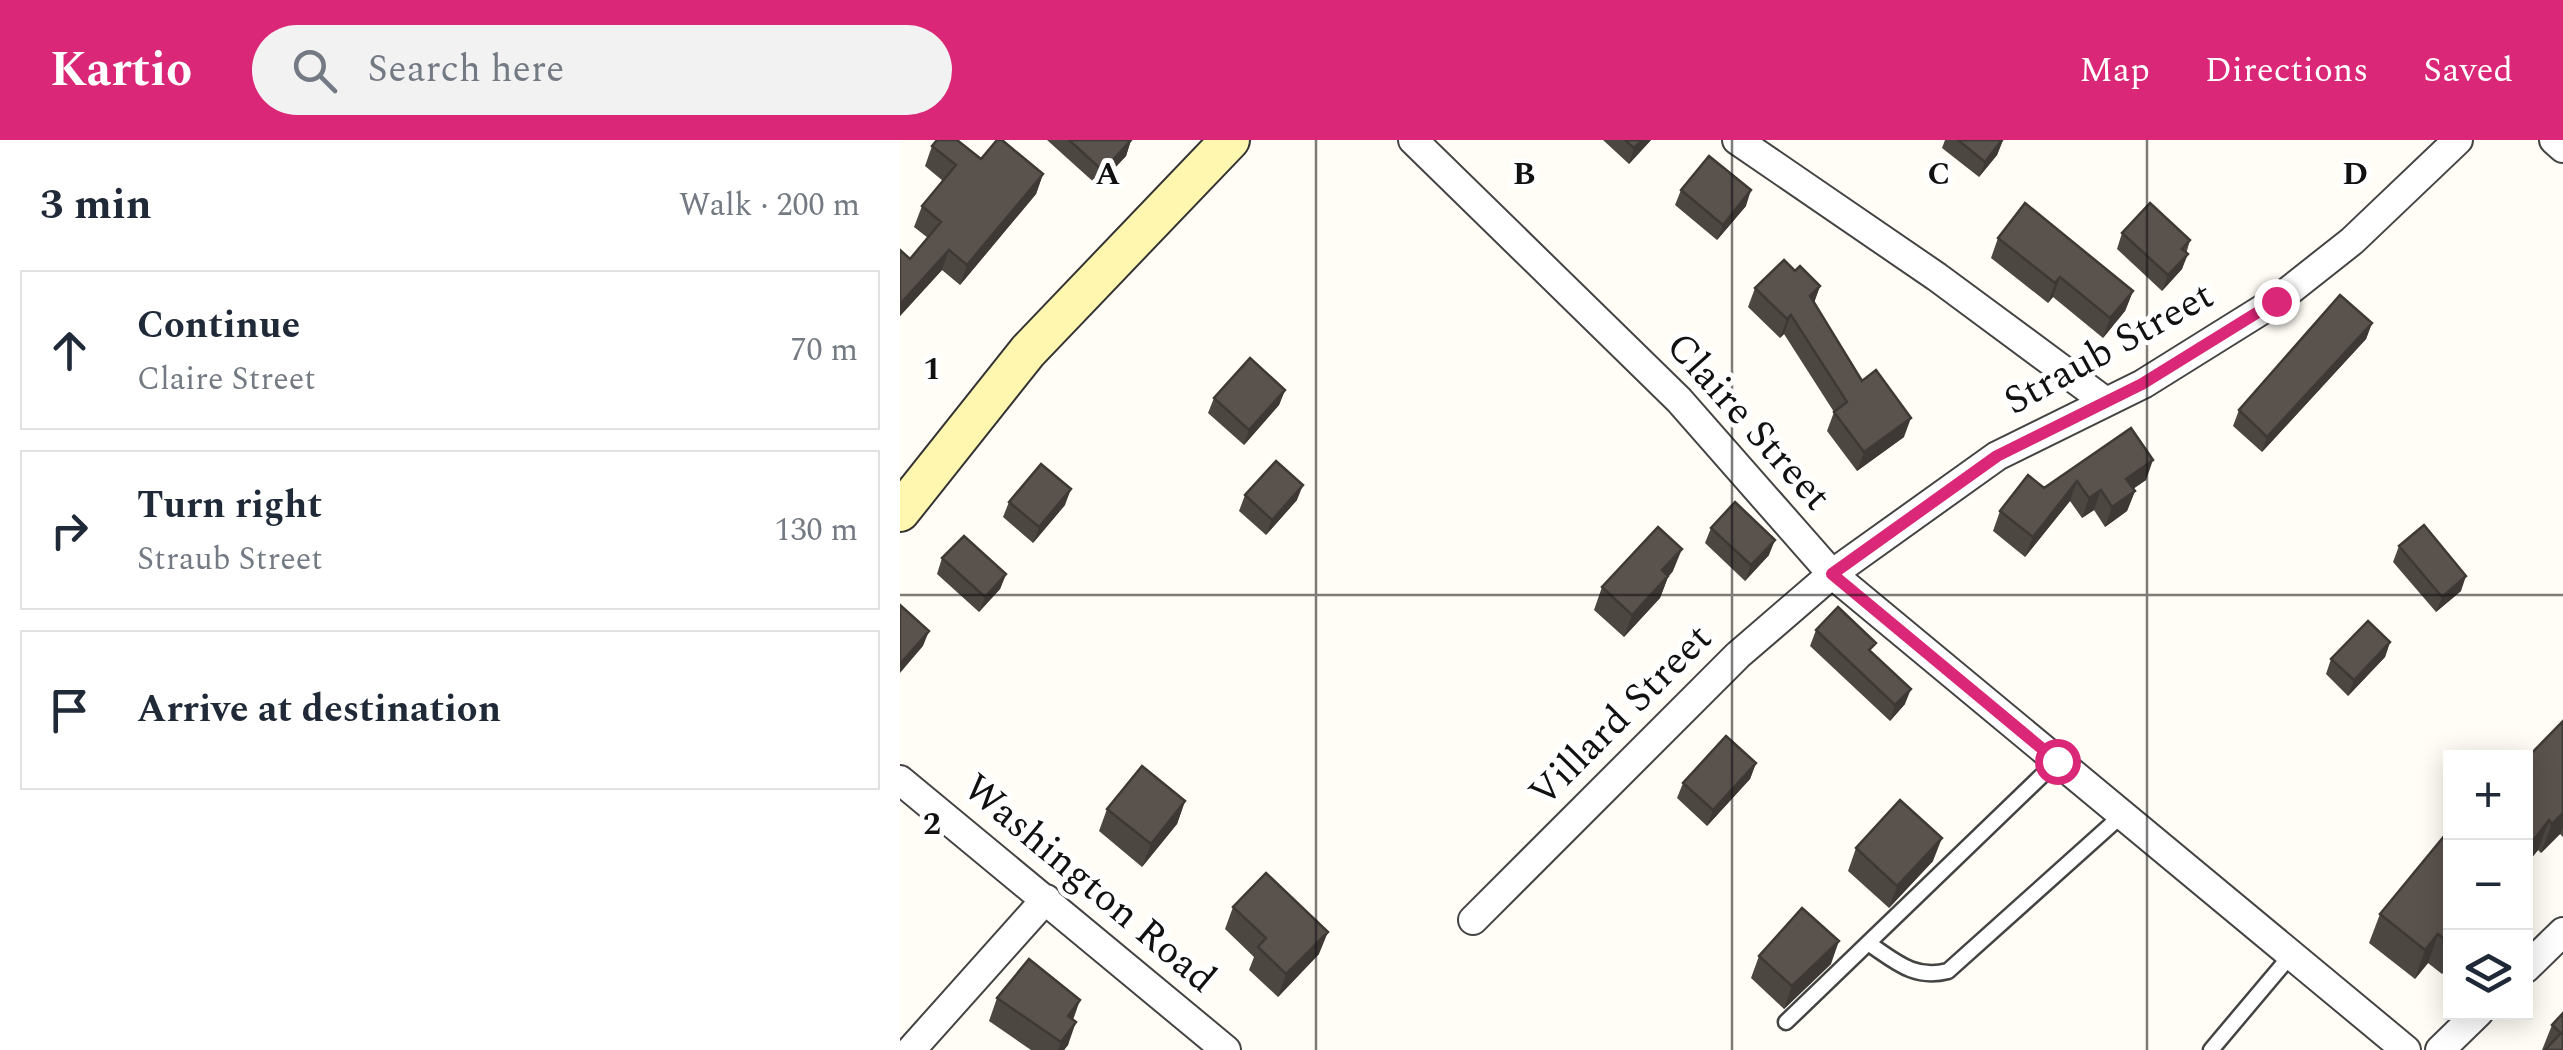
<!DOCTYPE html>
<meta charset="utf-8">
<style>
body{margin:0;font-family:Spectral,serif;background:#f2f2f3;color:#1f2937}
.controls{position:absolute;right:30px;bottom:30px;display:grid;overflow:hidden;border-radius:0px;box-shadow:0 5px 25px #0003}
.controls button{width:90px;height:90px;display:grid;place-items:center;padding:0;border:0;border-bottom:2px solid #e0e1e3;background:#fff;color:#1f2937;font:50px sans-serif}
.stop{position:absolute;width:30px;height:30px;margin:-22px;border:8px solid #db2777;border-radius:50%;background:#fff}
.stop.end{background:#db2777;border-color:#fff;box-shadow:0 2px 10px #0008}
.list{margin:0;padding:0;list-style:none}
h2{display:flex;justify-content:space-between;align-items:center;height:130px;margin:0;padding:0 40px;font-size:42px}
h2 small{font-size:32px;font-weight:400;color:#747a83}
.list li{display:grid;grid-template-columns:65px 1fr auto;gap:30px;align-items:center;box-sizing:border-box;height:160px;margin:0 20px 20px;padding:0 20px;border:2px solid #e0e1e3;border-radius:0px}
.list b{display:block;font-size:38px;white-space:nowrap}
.list p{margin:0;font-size:32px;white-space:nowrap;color:#747a83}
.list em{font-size:32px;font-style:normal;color:#747a83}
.icon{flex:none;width:55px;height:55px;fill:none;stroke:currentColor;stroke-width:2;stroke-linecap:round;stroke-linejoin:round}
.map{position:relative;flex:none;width:1663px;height:910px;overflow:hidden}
header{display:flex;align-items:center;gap:60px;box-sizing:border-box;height:140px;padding:0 50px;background:#db2777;color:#fff}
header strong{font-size:48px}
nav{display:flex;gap:55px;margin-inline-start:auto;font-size:35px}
.search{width:700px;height:90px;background:#f2f2f3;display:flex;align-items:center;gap:25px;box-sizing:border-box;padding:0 35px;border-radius:55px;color:#747a83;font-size:38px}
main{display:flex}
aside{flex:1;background:#fff}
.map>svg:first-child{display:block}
</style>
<header>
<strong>Kartio</strong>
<div class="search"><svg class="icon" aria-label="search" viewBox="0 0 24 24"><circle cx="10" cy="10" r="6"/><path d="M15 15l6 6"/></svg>Search here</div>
<nav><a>Map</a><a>Directions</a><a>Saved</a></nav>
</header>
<main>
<aside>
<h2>3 min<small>Walk · 200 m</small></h2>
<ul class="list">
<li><svg class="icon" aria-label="ahead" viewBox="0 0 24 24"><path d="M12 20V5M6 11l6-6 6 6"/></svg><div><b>Continue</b><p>Claire Street</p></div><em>70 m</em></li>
<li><svg class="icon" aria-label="right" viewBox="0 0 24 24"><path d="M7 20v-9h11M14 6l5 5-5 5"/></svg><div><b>Turn right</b><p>Straub Street</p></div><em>130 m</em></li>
<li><svg class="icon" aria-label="arrive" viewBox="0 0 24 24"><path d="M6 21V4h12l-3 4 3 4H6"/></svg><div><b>Arrive at destination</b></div></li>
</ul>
</aside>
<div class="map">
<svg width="1663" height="910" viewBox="0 0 1663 910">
<rect width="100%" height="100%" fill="#fffdf5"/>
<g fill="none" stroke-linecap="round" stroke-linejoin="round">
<!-- lane casing -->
<g stroke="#444" stroke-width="19">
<path id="lane" d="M968,803C995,821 1014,840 1048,831L1222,675
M886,882L1157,621
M1311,910L1391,815"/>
</g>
<!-- street casing -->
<g stroke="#444" stroke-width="32">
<path id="street" d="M513,0L779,260L932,434L1506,910
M837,0L1037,137L1206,262
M1654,0L1663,8
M0,640L326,910
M573,780L838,515L932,434L1097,316L1243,244L1376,161L1452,101L1558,0
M1626,828L1663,792
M11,910L146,759
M1540,910L1579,872"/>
</g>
<!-- secondary casing -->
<g stroke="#333" stroke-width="42">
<path id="secondary" d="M0,372L128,211L330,0"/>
</g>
<!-- lane -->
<use href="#lane" stroke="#fff" stroke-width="14"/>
<!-- street -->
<use href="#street" stroke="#fff" stroke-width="28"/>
<!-- secondary -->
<use href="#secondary" stroke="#fff6b0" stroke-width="38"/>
</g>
<!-- wall -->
<path fill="#4d4742" d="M147,0H231L226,16L198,46Z
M703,0H751L729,24Z
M1045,0H1103L1097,15L1079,37L1042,8Z
M32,6L143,34L136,54L60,145L42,130L0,176V110L10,119L28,98L14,87L22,66L43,41L25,26Z
M781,50L846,66L817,100L775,65Z
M1222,93L1290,100L1282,129L1262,151L1217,109Z
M1098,98L1233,151L1225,171L1203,198L1153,157L1148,163L1091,118Z
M895,131L920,146L914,163L962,241L1004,297L957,331L927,291L934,272L884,194L880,198L848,167L855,148Z
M1472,183L1466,199L1362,312L1333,286L1339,270Z
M385,250L379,265L344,305L308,273L314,258Z
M1231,288L1246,340L1233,349L1235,351L1227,371L1205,387L1194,370L1182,378L1170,361L1125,417L1093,391L1100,371L1144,348Z
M345,355L397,360L366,395L339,371Z
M109,362L165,365L133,403L103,377Z
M811,388L869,415L845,441L805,403Z
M1499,406L1561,451L1536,472L1493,422Z
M42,418L106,434L100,449L79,472L37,434Z
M773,431L768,437L760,458L724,497L694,470L702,447Z
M916,490L972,513L1005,564L990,581L910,506Z
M1490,502L1485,517L1448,556L1426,534L1431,519Z
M1663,581V697L1660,694L1641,713L1638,710L1626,725Z
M856,623L850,639L807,686L777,658L783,643Z
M285,661L277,684L242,727L199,691L207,669Z
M1550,689V822L1542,834L1528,823L1515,839L1469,803L1480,774Z
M956,708L1033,721L989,768L948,731Z
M333,767L419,814L378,857L349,830L354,817L325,789Z
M859,816L931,824L884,869L851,838Z
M97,858L173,880L168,905L164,910H131L89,881Z
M1663,873V910H1642L1652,885Z"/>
<!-- shaded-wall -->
<path fill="#3f3936" d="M231,0L226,16L198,46L203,31Z
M742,0H751L729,24L734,8Z
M1103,0L1097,15L1079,37L1085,22Z
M143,34L136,54L60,145L67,125Z
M851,50L846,66L817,100L823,85Z
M49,110L42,130L0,176V164Z
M1288,114L1282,129L1262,151L1268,135Z
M1160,137L1153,157L1148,163L1155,143Z
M920,146L913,165L910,156Z
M1233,151L1225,171L1203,198L1210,178Z
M891,175L884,194L880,198L887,179Z
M1472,183L1466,199L1362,312L1367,297Z
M385,250L379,265L344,305L349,290Z
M1011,278L1004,297L957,331L964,312Z
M1253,320L1246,340L1218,359L1226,339Z
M1177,341L1170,361L1125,417L1133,397Z
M403,345L397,360L366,395L372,380Z
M171,349L165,365L133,403L139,387Z
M1201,350L1194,370L1182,378L1189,358Z
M1235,351L1227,371L1205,387L1212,367Z
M875,400L869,415L845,441L851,425Z
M782,409L773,431L768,437L760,458L724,497L732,475L762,430Z
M106,434L100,449L79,472L85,457Z
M1566,436L1561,451L1536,472L1542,457Z
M29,491L23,506L0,533V524Z
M1490,502L1485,517L1448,556L1454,540Z
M1011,549L1005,564L990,581L995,565Z
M856,623L850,639L807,686L813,670Z
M285,661L277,684L242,727L251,704Z
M1663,673V687L1660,694L1641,713L1652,684Z
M1649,680L1638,710L1626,725V710Z
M1042,698L1033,721L989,768L997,746Z
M428,792L419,814L378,857L386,834Z
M1538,794L1528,823L1515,839L1525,810Z
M939,801L931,824L884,869L892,846Z
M1550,810V822L1542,834Z
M180,860L172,883L168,876Z
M176,882L168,905L164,910H158L161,902Z"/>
<!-- building -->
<path fill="#5a524d" stroke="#3f3936" stroke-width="2.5" d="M37,0H57L81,19L97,0H102L143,34L67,125L49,110L0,164V110L10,119L41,82L22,66L56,25L32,6Z
M169,0H231L203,31Z
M725,0H742L734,8Z
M1058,0H1102L1085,22Z
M809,16L851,50L823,85L781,50Z
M1125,63L1233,151L1210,178L1160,137L1155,143L1098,98Z
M1250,63L1290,100L1282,109L1288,114L1268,135L1222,93Z
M884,120L895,131L900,126L920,146L910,156L962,241L976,230L1011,278L964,312L934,272L947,262L891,175L887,179L855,148Z
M1440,155L1472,183L1367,297L1339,270Z
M350,218L385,250L349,290L314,258Z
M1231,288L1253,320L1226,339L1235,351L1212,367L1201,350L1189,358L1177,341L1133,397L1100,371L1128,335L1144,348Z
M376,321L403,345L372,380L345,355Z
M141,324L171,349L139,387L109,362Z
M835,362L875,400L851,425L811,388Z
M1524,385L1566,436L1542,457L1499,406Z
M758,387L782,409L762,430L768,436L732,475L702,447Z
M64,396L106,434L85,457L42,418Z
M0,465L29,491L0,524Z
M938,467L976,503L969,510L1011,549L995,565L916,490Z
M1468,481L1490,502L1454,540L1431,519Z
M1663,581V673L1652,684L1649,680L1626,710V619Z
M826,596L856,623L813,670L783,643Z
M242,626L285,661L251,704L207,669Z
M1000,660L1042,698L997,746L956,708Z
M1550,689V804L1538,794L1525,810L1480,774Z
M366,733L428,792L386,834L358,807L366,798L333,767Z
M902,768L939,801L892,846L859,816Z
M129,819L180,860L168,876L176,882L161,902L97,858Z
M1663,873V910H1645L1661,893L1652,885Z"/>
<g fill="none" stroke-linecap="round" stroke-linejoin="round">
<!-- route -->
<path stroke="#db2777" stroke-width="12" d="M1157,621L932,434L1097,316L1242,244L1376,161"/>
</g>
<!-- grid -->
<path fill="none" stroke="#111" stroke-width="2.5" stroke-opacity="0.55" d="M416,0V910M832,0V910M1247,0V910M0,455H1663"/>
<g text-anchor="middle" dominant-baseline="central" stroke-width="10" stroke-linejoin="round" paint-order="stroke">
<!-- street labels -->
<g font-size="40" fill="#111" stroke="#fff">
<text transform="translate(1209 209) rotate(-29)">Straub Street</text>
<text transform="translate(848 282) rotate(48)">Claire Street</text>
<text transform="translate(721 576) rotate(-45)">Villard Street</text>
<text transform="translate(189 744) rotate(40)">Washington Road</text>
</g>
</g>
<g font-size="32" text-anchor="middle" font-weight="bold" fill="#111" stroke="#fff" stroke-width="10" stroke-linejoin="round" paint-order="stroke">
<text x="208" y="44">A</text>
<text x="624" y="44">B</text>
<text x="1039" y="44">C</text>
<text x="1455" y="44">D</text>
<text x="32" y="239">1</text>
<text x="32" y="694">2</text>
</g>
</svg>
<div class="controls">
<button>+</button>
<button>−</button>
<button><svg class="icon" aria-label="layers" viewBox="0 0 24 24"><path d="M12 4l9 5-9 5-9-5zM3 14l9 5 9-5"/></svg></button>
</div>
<div class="stop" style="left:1157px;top:621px"></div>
<div class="stop end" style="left:1376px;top:161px"></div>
</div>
</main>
